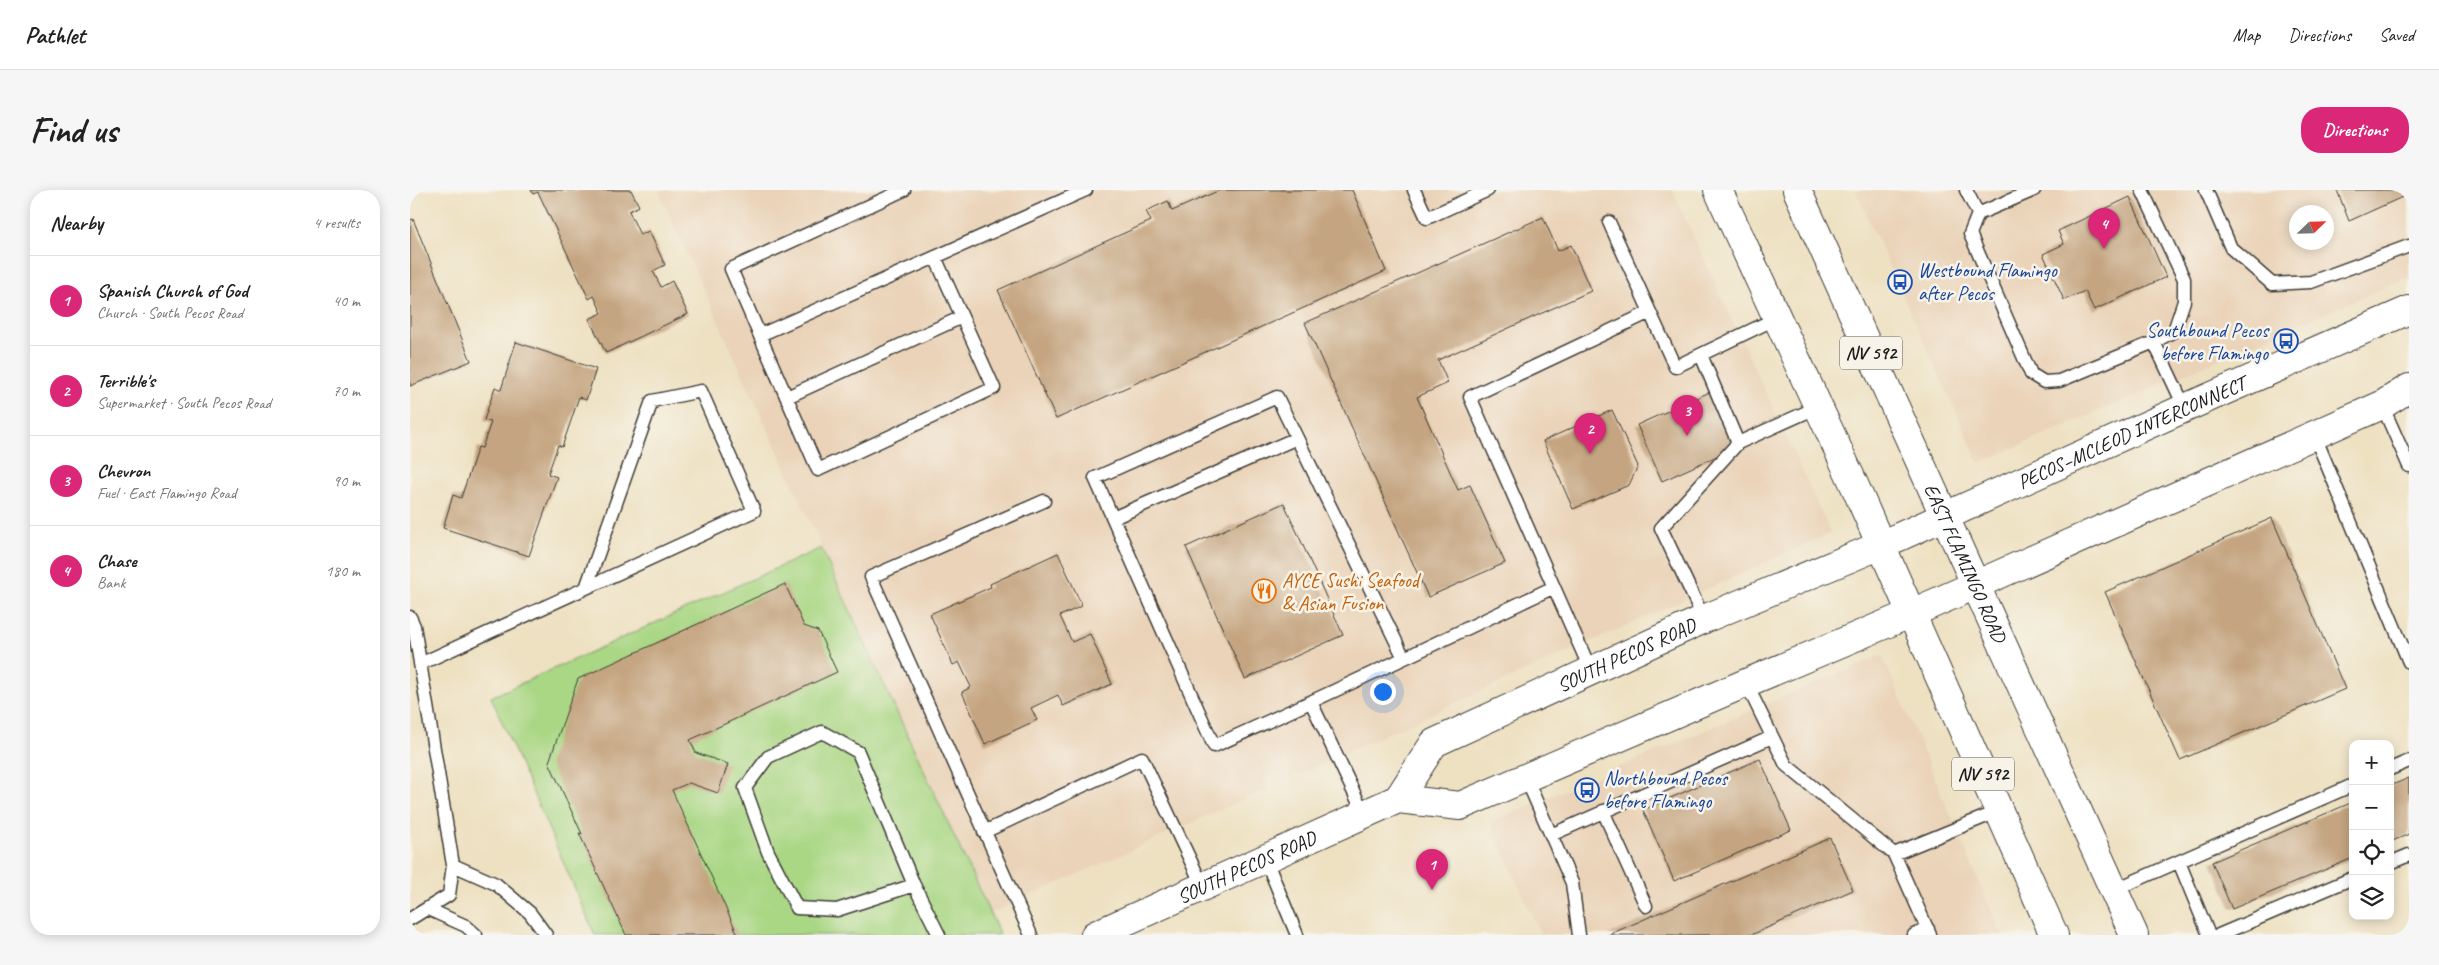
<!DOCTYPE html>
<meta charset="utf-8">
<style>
body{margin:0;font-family:Caveat,sans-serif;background:#f6f6f6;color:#222}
.controls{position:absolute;right:15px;bottom:15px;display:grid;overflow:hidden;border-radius:10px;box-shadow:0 2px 12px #0003}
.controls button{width:45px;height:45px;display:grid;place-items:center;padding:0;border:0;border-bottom:1px solid #e0e0e0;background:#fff;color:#222;font:25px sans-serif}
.compass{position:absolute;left:1879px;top:15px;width:45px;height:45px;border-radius:50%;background:#fff;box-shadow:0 2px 12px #0003;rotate:67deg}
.you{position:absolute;left:972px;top:501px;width:18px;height:18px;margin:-12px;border:4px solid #fff;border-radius:50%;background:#1a73e8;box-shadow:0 0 0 8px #1a73e833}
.badge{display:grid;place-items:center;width:32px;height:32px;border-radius:50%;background:#db2777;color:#fff;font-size:16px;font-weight:700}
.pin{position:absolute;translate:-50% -41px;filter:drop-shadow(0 1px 2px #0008)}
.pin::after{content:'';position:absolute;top:26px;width:18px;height:15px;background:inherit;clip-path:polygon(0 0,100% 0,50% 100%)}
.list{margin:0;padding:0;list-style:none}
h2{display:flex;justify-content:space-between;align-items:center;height:65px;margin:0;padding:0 20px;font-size:21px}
h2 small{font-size:16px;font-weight:400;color:#767676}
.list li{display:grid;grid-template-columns:32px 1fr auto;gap:15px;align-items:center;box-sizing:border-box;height:90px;padding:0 20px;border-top:1px solid #e0e0e0}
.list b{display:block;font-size:19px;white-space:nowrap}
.list p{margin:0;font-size:16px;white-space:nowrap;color:#767676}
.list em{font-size:16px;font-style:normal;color:#767676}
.icon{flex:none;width:28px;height:28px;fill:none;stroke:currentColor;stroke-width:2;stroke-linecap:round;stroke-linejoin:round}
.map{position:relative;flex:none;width:1999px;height:745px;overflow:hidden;border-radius:20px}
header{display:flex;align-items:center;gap:30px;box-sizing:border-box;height:70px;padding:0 25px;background:#fff;border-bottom:1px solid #e0e0e0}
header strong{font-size:24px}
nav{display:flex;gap:28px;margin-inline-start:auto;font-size:18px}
.intro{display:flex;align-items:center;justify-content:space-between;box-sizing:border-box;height:120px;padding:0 30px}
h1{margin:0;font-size:35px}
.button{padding:12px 22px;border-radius:20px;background:#db2777;color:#fff;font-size:18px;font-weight:700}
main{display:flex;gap:30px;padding:0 30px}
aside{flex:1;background:#fff;border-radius:20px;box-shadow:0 2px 12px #0003}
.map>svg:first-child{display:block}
</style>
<header>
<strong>Pathlet</strong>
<nav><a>Map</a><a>Directions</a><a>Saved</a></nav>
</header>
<div class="intro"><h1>Find us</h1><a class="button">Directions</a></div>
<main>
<aside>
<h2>Nearby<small>4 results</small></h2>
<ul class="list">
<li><span class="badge">1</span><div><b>Spanish Church of God</b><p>Church · South Pecos Road</p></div><em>40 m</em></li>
<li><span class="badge">2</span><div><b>Terrible's</b><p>Supermarket · South Pecos Road</p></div><em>70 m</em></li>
<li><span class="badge">3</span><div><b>Chevron</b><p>Fuel · East Flamingo Road</p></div><em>90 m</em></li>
<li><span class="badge">4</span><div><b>Chase</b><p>Bank</p></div><em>180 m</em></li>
</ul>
</aside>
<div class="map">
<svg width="1999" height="745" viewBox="0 0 1999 745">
<rect width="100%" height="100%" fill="#f7f3e8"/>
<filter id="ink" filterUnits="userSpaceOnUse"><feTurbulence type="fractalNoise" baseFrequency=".02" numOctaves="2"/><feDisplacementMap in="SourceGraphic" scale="10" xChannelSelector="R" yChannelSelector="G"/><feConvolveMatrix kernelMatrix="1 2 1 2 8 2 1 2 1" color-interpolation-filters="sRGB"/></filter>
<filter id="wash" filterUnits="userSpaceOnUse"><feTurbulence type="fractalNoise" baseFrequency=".0096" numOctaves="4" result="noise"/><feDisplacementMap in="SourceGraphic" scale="20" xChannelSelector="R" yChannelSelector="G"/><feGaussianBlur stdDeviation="1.12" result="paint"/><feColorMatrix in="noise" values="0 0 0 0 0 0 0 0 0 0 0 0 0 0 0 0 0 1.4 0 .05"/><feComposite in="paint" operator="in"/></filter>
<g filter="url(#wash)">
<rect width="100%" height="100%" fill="#eee1c2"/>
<!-- built -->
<path fill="#ead3b8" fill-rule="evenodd" d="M248,0H1262L1421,343L580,724Z
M1445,0H1999V87L1569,273ZM1886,22H1916V52H1886Z
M1472,465L1592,745H1131L1080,632Z"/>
<!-- green -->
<path fill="#a9d784" stroke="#627a50" d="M411,358L590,745H185L81,507Z"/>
<g id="blocks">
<!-- building -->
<path fill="#c5a581" d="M121,0H221L229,16L219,21L230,45L239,41L255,75L243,81L251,97L262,91L278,124L196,163L179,129L192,123L184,106L179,109L128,2L123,4Z
M810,0H942L976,81L646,229L588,100L741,31L736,21L758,11L762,21Z
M1927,0H1999V4L1939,31Z
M1720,7L1756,87L1684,120L1675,101L1654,110L1633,64L1654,54L1648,41Z
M1133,27L1148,61L1161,55L1181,101L1028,170L1038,193L1007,207L1048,300L1060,295L1095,373L1018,407L895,133Z
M3,29L61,171L0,196V30Z
M106,152L186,179L176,210L169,207L152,257L148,255L138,284L147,287L119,366L33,338L43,305L51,308L68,257L72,258L81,232L74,230L85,197L91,200Z
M1302,201L1327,257L1252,291L1227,235Z
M1202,220L1228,276L1219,295L1163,319L1133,251Z
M874,313L933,445L835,489L776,357Z
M1862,328L1935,499L1770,570L1695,402Z
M648,363L672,416L650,426L662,452L680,444L702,494L653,516L648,505L621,518L627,530L575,554L552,502L561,497L549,472L543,475L520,424L581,397L580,394Z
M375,394L394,436L408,441L427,482L280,550L286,563L318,574L308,603L279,593L262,600L328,745H216L169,643L172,644L139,572L168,489Z
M1350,569L1381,640L1264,691L1233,620Z
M1999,588V644L1980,652V596Z
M1943,612V668L1822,719L1802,672Z
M1420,648L1443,700L1341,745H1198Z"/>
</g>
</g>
<g filter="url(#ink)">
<use href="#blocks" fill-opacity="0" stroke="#3c3a35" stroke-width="1"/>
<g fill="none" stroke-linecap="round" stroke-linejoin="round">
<!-- service casing -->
<g stroke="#3c3a35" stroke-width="15">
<path id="service" d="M494,0L321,79L408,280L584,198L525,67
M1004,0L1017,28L1078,0
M1556,0L1568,24L1560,44L1621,184L1634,192L1649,191L1744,152L1775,218
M1732,0L1774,89V111L1764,141L1744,152
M1796,0L1821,58L1862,94L1901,92L1999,56
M1568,24L1624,0
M1199,32L1265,177L1367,128
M350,145L676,0
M1291,165L1328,253
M377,207L552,127
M1972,215L1999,276
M1904,244L1999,472
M703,328L887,248
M0,427L4,436L43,675L39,705L0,729
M1294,429L1251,338L1328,253L1408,217
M994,468L867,207L685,288L804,556C918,505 1031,451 1144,397
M10,474L344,321L291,201L242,211L176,398
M1181,481L1060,207L1240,122
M1336,493L1376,575L1484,664L1520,745
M901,512L954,624
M1980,579L1999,571
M1116,588L1162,693L1169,745
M1193,621L1236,716
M574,642L732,568L793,697
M1141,645L1362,547
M1484,664L1589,621
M855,668L887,745
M1769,672L1799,745
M1980,673L1999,665
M43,675L86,694L120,723L136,745
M504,695L427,720L387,718L358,662L335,598L358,567L412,542L448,562L504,695L529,745
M1704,700L1943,595
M18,719L56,736L66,745
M621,745L461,387L634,311
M1504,745L1518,739
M1809,745L1943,688"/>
</g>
<!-- primary casing -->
<g stroke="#3c3a35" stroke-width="30">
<g id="primary">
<path d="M1308,0L1443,292L1644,745"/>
<path id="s1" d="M1387,0L1724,745"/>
<path id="s2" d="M988,609L1024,553L1294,429L1471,355L1775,218L1999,120"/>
<path id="s3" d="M685,745L988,609L1050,616L1336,493L1502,423L1972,215L1999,198"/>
</g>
</g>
<!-- service -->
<use href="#service" stroke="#fff" stroke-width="12"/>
<!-- primary -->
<use href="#primary" stroke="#fff" stroke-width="28"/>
</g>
</g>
<!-- icons -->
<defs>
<g id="bus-ring" transform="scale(1.25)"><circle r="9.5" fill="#f7f3e8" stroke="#1a4fb4" stroke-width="1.5"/><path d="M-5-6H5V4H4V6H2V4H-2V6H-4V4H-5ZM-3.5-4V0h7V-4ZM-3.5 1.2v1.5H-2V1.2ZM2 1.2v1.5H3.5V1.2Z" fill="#1a4fb4"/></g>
<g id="restaurant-ring" transform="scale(1.25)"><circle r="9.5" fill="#f7f3e8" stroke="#e8710a" stroke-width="1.5"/><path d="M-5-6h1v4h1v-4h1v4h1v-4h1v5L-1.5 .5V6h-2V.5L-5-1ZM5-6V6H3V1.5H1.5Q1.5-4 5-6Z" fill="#e8710a"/></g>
</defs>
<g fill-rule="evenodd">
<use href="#bus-ring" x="1490" y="92"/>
<use href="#bus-ring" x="1876" y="151"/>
<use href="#restaurant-ring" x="854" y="401"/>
<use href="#bus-ring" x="1177" y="600"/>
</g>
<g text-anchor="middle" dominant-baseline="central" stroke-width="5" stroke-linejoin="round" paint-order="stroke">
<!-- shield labels -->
<g fill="#f7f3e8" stroke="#5e5c59" stroke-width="1">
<rect x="1430" y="146.5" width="62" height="33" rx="4"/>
<rect x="1542" y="567.5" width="62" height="33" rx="4"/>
</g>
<g font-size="19" font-weight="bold" fill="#1c1c1c">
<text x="1461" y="163">NV 592</text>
<text x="1573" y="584">NV 592</text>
</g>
<!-- transit labels -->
<g font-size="20" fill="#164399" stroke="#f7f3e8" text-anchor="start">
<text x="1508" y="80">Westbound Flamingo<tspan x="1508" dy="23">after Pecos</tspan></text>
<text x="1858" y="140" text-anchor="end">Southbound Pecos<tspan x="1858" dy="23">before Flamingo</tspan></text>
<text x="1194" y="588">Northbound Pecos<tspan x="1194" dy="23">before Flamingo</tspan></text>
</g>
<!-- street labels -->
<g font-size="20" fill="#1c1c1c" stroke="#f7f3e8">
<text stroke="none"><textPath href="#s2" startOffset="830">PECOS–MCLEOD INTERCONNECT</textPath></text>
<text stroke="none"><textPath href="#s1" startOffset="409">EAST FLAMINGO ROAD</textPath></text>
<text stroke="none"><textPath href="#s2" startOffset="278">SOUTH PECOS ROAD</textPath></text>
<text stroke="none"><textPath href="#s3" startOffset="166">SOUTH PECOS ROAD</textPath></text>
</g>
<!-- food labels -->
<g font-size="20" fill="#c56008" stroke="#f7f3e8" text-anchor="start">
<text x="872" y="390">AYCE Sushi Seafood<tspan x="872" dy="23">&amp; Asian Fusion</tspan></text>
</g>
</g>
</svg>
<div class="controls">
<button>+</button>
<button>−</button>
<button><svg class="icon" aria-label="locate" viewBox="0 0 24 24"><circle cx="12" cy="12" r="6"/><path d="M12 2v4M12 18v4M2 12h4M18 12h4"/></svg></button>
<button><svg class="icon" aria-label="layers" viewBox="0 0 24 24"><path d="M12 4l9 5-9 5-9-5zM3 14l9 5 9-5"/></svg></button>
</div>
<svg class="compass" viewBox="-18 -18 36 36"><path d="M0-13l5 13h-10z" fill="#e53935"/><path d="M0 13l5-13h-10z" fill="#767676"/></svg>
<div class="you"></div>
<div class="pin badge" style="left:1022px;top:700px">1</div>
<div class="pin badge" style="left:1180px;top:264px">2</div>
<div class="pin badge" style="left:1277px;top:246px">3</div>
<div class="pin badge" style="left:1694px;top:59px">4</div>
</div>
</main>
